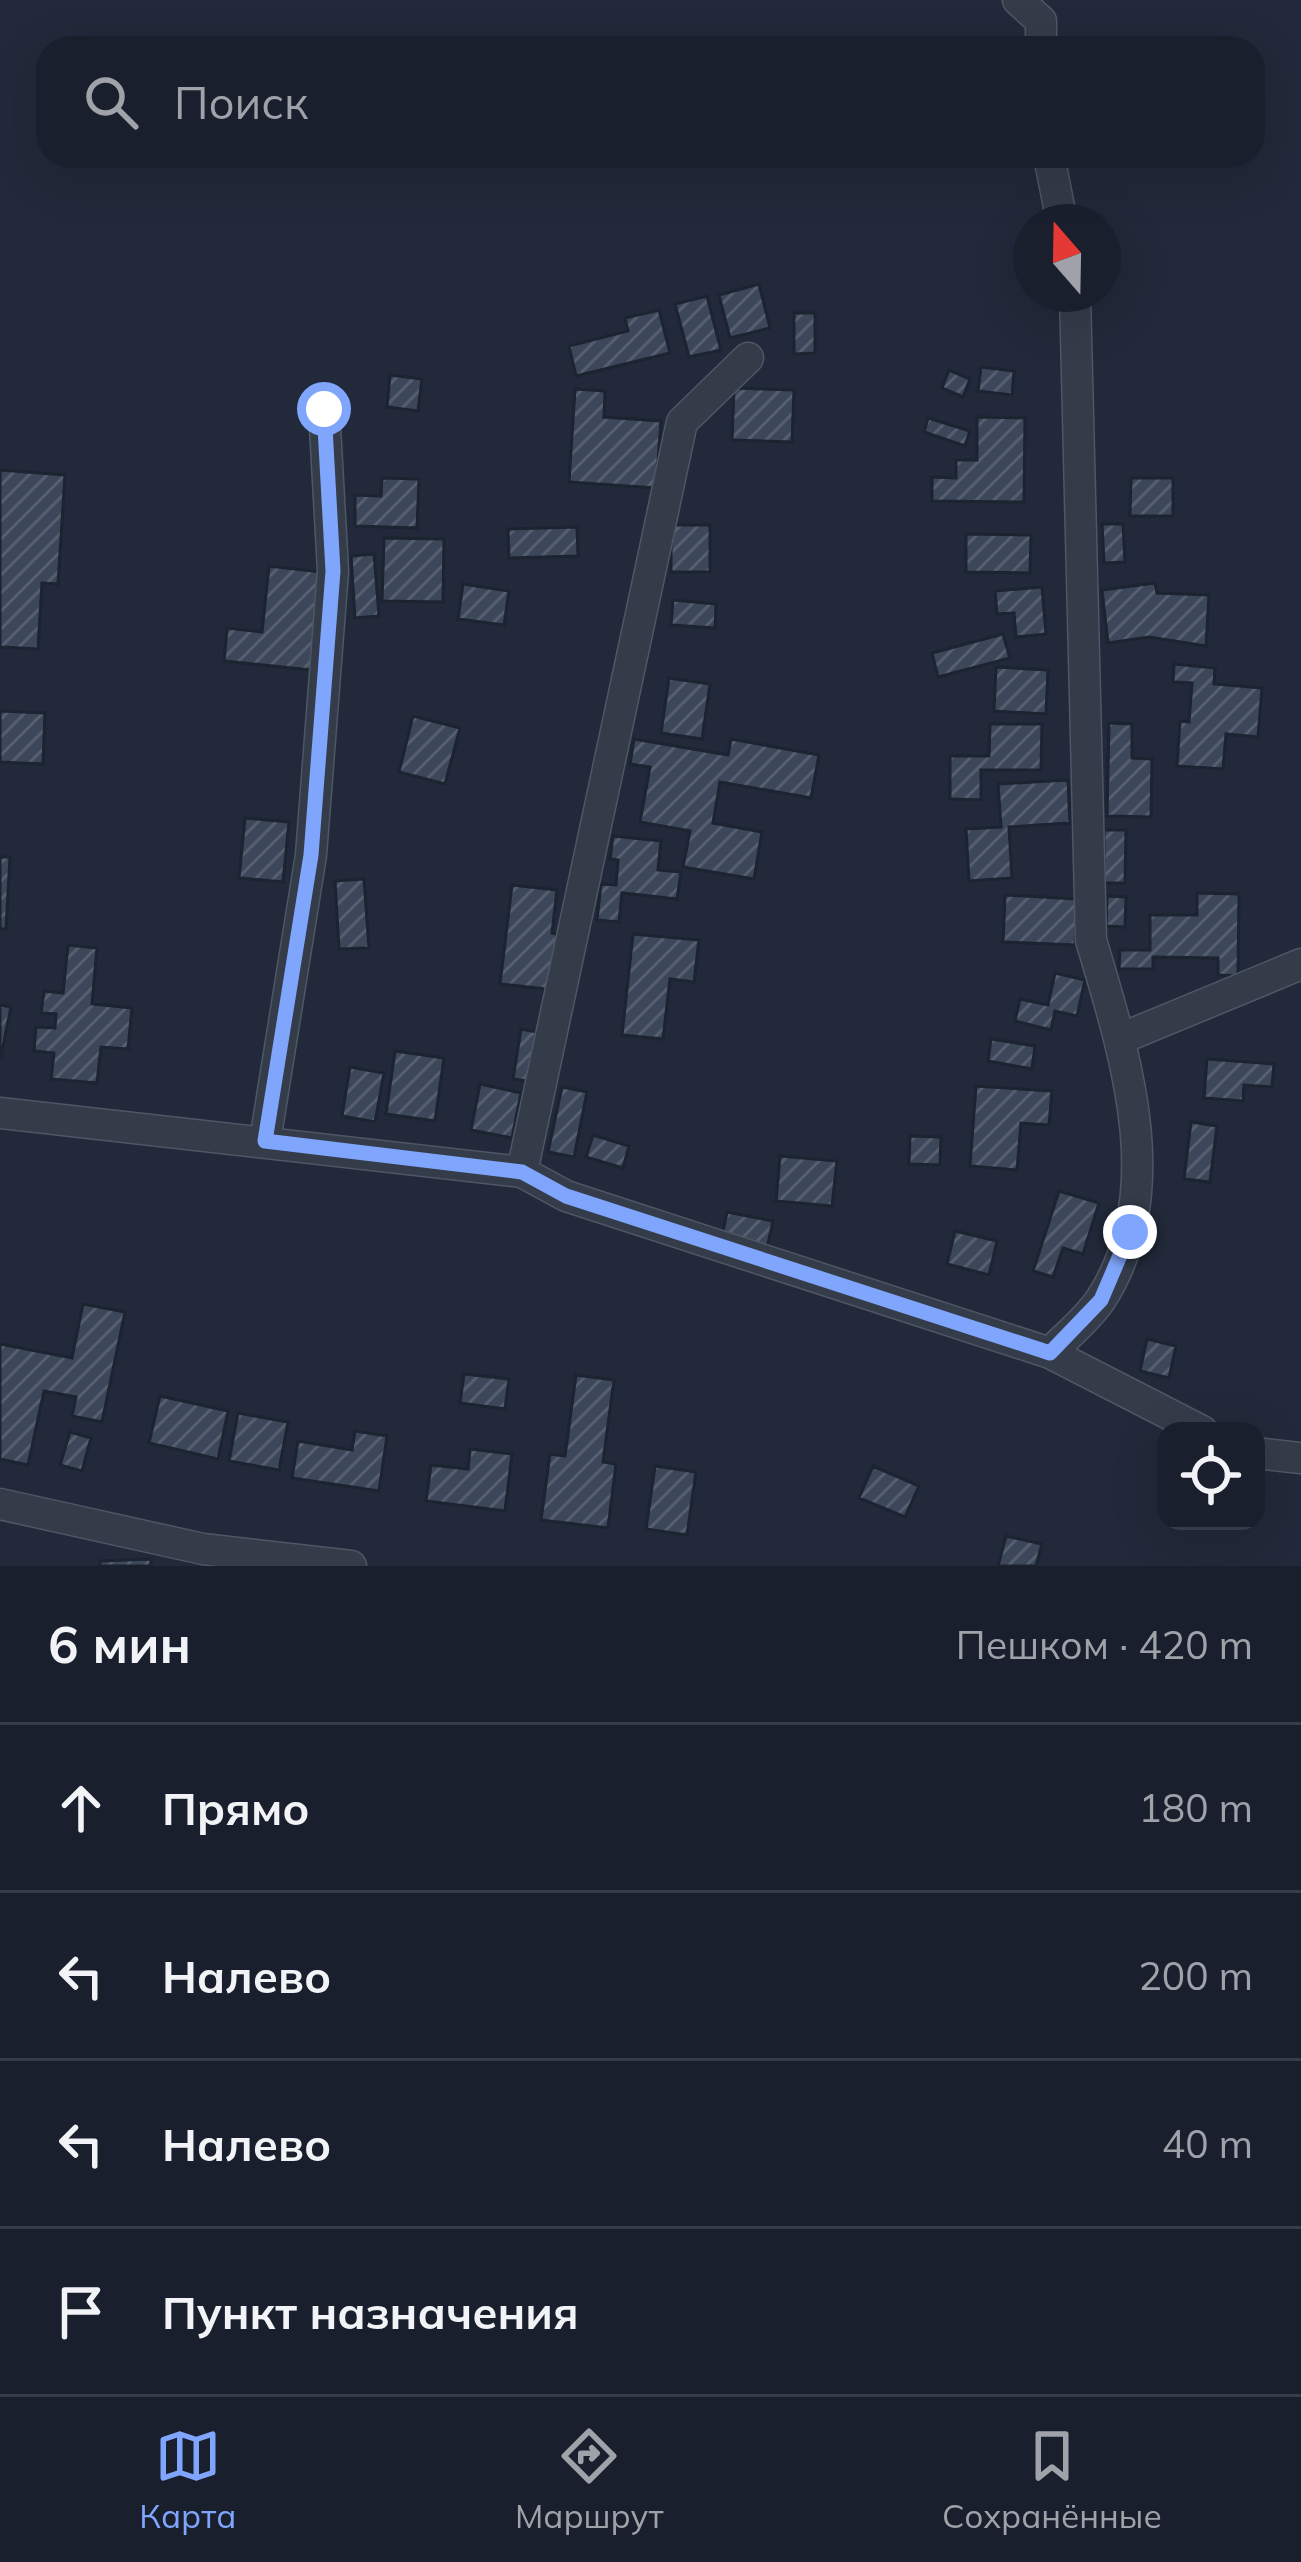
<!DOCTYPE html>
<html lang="ru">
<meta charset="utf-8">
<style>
body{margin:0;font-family:Mulish,sans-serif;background:#262c38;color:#f1f3f6}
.controls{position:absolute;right:36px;bottom:36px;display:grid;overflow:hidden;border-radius:24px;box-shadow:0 12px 48px #0002}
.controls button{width:108px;height:108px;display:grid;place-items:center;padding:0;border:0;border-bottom:3px solid #373d48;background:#191f2c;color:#f1f3f6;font:60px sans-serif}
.compass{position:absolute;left:1013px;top:204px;width:108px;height:108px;border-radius:50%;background:#191f2c;box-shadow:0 12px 48px #0002;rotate:340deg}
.stop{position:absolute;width:36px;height:36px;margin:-27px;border:9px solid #7fa5fc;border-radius:50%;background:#fff}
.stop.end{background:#7fa5fc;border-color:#fff;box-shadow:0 3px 12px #0008}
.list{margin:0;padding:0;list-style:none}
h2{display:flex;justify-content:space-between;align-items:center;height:156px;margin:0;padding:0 48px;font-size:51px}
h2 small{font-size:39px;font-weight:400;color:#9fa2a9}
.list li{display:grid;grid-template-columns:78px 1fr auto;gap:36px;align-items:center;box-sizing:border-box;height:168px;padding:0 48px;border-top:3px solid #373d48}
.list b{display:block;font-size:45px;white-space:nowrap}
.list em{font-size:39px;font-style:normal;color:#9fa2a9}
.icon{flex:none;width:66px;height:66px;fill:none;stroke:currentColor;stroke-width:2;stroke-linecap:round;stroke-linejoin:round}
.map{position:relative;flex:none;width:1301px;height:1566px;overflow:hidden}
.search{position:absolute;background:#191f2c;box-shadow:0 12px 48px #0002;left:36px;right:36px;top:36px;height:132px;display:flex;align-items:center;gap:30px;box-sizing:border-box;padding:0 42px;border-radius:36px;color:#9fa2a9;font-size:45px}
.sheet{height:828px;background:#191f2c}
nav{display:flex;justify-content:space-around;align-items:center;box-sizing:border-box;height:168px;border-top:3px solid #373d48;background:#191f2c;font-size:33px;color:#9fa2a9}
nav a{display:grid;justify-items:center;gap:6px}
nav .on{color:#7fa5fc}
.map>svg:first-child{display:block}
</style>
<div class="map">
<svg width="1301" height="1566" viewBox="0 0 1301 1566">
<defs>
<pattern id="building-hatch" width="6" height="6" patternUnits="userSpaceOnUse" patternTransform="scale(3)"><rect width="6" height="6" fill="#3c475a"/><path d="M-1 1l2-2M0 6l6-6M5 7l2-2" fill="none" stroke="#565f70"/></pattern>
</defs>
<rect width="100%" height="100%" fill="#21293a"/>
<!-- building -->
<path fill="url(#building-hatch)" stroke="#1c2331" stroke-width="3" d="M759,284L770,328L730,338L719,295Z
M707,296L721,350L689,357L675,304Z
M659,310L670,353L576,376L569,346L628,331L625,318Z
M794,313H815V353L794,354Z
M981,367L1014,371L1012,395L978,391Z
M949,370L970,379L963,397L942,388Z
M390,375L422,379L418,411L387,407Z
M734,388L794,390L792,442L732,440Z
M575,389L605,391L604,417L661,421L656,488L569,482Z
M977,417L1025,418L1024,502L932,501V477L956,478V460H977Z
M928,418L970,431L965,446L924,432Z
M0,470L65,475L58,584L42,583L38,649L0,647Z
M382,478L419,479L417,528L355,526V495L381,496Z
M1131,478H1173V516H1130Z
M1102,524H1123L1125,562L1104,563Z
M671,525H710V572H671Z
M577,527L578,556L509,558L508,529Z
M966,534L1031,535L1030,573L966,572Z
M384,538L444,539L443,602L382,601Z
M374,554L379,616L355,618L351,556Z
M269,566L321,572L311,670L224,661L227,628L262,632Z
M1155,583L1157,593L1209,595L1206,646L1149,637L1108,643L1102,590Z
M463,584L509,591L504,625L458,619Z
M1042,587L1046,634L1016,637L1014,613L997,614L995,591Z
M673,600L716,604L715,628L671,625Z
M1003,634L1010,658L938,677L932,653Z
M1174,664L1215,668L1214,684L1262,688L1258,737L1226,734L1223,769L1177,766L1180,721L1189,722L1192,683L1173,682Z
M996,667L1048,670L1046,714L994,711Z
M669,678L710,684L702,739L661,733Z
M0,711L45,713L43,764L0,762Z
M413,716L460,728L445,784L399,772Z
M1109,723L1132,724V758L1152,759L1151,817L1107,816Z
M990,724H1042L1041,770H981V800L950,799V756H989Z
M634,739L728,755L731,739L819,755L811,798L720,782L713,823L762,832L754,879L683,867L690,831L640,822L650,767L630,764Z
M1068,780L1070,823L1009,827L1012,878L969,881L966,829L1001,827L998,784Z
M245,818L289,822L283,882L239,878Z
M1104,830H1126L1125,883H1104Z
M613,836L661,841L658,870L681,872L677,899L622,893L619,922L597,920L601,884L616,885L618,860L610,859Z
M0,857H10L6,929H0Z
M364,879L369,948L339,949L335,881Z
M512,885L557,890L552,933L561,935L555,990L500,984Z
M1197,893L1239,894L1238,976L1218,975V958L1153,957V969H1119L1120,950H1150V915H1197Z
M1005,895L1077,899L1075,945L1003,942Z
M1107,896L1126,897L1125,927L1106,926Z
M633,934L699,940L694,982L670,979L663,1039L622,1035Z
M68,945L97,948L92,1004L132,1008L128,1049L101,1047L97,1083L51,1079L54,1053L34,1051L36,1027L55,1028L56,1014L41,1013L44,991L63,993Z
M1055,973L1085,980L1077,1016L1055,1011L1051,1030L1015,1021L1020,999L1048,1005Z
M0,1005L11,1007L1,1056H0Z
M521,1029L543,1033L534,1082L513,1079Z
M991,1039L1035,1046L1032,1069L988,1061Z
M395,1051L444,1058L435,1121L386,1114Z
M1207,1059L1274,1064L1272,1087L1244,1085L1243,1101L1204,1098Z
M350,1067L384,1073L375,1122L342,1116Z
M480,1084L521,1093L512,1138L471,1130Z
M976,1086L1052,1091L1049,1125L1021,1123L1017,1170L970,1166Z
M562,1087L587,1092L574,1157L548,1152Z
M1191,1122L1217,1126L1210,1182L1184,1179Z
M593,1135L629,1146L623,1168L586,1157Z
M910,1136L941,1137L940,1165L909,1164Z
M780,1156L837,1161L832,1206L776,1201Z
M1059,1191L1099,1203L1083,1254L1063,1248L1053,1277L1033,1271Z
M727,1212L773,1221L766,1252L721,1242Z
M955,1231L997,1241L989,1275L947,1264Z
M83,1304L125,1312L102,1422L72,1416L76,1397L44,1391L28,1465L0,1459V1344L72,1358Z
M1147,1339L1176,1346L1169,1378L1140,1371Z
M464,1374L509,1379L505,1409L460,1403Z
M576,1375L614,1380L603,1462L616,1464L608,1528L541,1520L550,1454L565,1456Z
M160,1396L228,1411L218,1459L149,1443Z
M238,1413L288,1422L279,1470L229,1461Z
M355,1431L387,1436L379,1491L292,1478L298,1441L352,1450Z
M70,1432L91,1438L82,1471L60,1465Z
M470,1449L512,1454L505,1511L426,1501L431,1465L468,1469Z
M655,1466L696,1472L687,1535L646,1529Z
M873,1466L919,1486L905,1517L859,1498Z
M1006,1536L1042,1544L1036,1566H998Z
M151,1559V1566H100V1561Z"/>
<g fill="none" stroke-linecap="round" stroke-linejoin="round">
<!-- minor casing -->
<g stroke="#4f5665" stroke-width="33">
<path id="minor" d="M1018,0L1041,21V48
M1049,156L1062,222
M1120,1039L1301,964
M0,1113L522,1172L566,1196L1050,1353L1202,1431
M265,1141L311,855L333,571L324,409
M522,1172L682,422L748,358
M1050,1353C1066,1336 1088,1319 1101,1299C1171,1191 1124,1052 1091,940L1075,294
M1256,1453L1301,1458
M0,1504L203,1549L351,1566"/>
</g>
<!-- minor -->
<use href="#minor" stroke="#343c4a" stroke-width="30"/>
</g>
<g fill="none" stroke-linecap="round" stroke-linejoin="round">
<!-- route -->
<path stroke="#7fa5fc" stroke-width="15" d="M324,409L333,571L311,855L265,1141L522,1172L566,1196L1050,1353L1101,1300L1130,1232"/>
</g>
</svg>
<div class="controls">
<button><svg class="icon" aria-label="locate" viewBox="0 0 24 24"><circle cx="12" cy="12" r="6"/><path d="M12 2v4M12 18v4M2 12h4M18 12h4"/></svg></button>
</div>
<svg class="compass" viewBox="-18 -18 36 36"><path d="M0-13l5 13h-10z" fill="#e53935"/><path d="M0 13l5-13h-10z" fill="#9fa2a9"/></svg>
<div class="stop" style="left:324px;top:409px"></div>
<div class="stop end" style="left:1130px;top:1232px"></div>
<div class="search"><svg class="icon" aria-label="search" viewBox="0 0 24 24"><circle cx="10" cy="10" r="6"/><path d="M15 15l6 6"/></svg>Поиск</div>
</div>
<section class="sheet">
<h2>6 мин<small>Пешком · 420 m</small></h2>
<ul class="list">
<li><svg class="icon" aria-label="ahead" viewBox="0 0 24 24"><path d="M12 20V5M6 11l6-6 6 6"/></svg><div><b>Прямо</b></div><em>180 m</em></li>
<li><svg class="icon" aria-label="left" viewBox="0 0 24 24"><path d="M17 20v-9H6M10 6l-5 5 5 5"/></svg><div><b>Налево</b></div><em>200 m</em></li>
<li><svg class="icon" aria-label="left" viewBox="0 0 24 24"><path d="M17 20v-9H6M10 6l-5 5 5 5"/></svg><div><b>Налево</b></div><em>40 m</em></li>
<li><svg class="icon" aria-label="arrive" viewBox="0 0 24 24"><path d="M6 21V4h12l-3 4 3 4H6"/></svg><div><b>Пункт назначения</b></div></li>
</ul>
</section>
<nav>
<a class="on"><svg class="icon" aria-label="map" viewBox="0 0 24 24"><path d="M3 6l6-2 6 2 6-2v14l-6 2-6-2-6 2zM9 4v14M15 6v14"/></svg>Карта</a>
<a><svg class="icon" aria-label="directions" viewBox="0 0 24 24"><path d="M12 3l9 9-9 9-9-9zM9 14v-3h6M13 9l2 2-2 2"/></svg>Маршрут</a>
<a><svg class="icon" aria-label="saved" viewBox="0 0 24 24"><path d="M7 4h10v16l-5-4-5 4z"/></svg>Сохранённые</a>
</nav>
